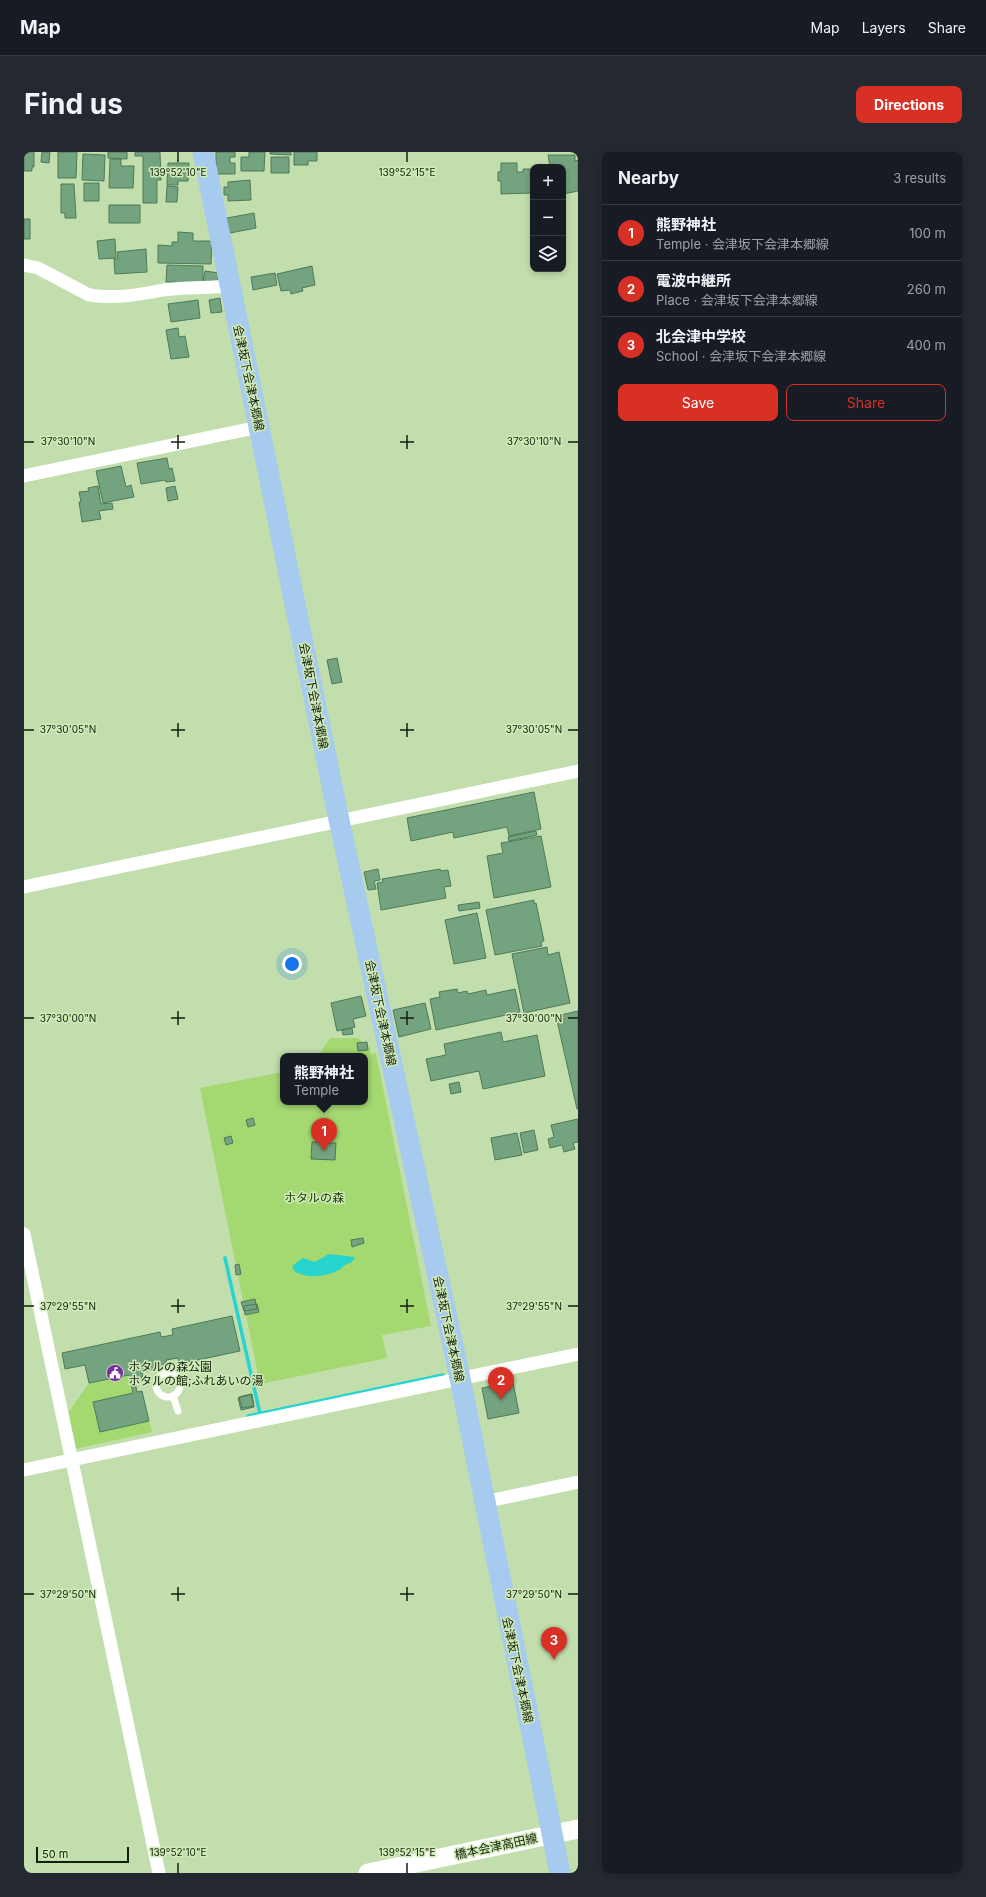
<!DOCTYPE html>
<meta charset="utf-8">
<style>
body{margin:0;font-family:Inter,"Noto Sans JP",sans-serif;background:#242831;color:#f1f3f6}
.controls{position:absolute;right:12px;top:12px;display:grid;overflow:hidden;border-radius:8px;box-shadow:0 2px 6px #0003}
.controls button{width:36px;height:36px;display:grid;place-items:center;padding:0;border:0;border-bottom:1px solid #363941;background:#171b24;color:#f1f3f6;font:20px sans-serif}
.scale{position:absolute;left:12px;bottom:10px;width:93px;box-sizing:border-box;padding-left:4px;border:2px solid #151e0c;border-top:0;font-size:11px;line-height:14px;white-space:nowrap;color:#151e0c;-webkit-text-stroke:3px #cfebb8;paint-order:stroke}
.you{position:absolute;left:268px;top:812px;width:14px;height:14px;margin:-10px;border:3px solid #fff;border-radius:50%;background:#1a73e8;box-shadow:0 0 0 6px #1a73e833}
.badge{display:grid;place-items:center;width:26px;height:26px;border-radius:50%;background:#d93025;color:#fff;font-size:13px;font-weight:700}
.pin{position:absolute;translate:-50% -33px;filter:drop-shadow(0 1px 2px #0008)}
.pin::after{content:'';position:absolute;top:21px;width:14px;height:12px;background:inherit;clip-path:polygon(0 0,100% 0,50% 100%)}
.popup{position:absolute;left:256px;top:901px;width:88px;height:52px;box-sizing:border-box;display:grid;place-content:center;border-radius:8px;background:#171b24;filter:drop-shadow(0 1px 3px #0005);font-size:13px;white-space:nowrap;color:#9ea1a6}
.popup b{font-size:15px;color:#f1f3f6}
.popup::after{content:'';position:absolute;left:50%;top:100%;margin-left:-8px;border:8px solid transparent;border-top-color:#171b24}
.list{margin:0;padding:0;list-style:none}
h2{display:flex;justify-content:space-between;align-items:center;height:52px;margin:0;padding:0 16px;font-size:17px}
h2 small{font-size:13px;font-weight:400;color:#9ea1a6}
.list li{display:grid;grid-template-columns:26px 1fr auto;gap:12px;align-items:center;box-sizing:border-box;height:56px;padding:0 16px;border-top:1px solid #363941}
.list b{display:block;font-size:15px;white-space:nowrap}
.list p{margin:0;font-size:13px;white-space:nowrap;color:#9ea1a6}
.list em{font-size:13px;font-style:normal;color:#9ea1a6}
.actions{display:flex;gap:8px;padding:12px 16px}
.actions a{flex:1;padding:9px 0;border:1px solid #d93025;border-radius:8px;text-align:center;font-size:14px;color:#d93025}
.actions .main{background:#d93025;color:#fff}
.icon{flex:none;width:22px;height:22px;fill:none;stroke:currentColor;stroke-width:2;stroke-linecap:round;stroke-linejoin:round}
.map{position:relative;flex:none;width:554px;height:1721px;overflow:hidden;border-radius:8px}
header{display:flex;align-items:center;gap:24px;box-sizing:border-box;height:56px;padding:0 20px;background:#171b24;border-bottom:1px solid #363941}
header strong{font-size:19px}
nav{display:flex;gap:22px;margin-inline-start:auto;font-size:14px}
.intro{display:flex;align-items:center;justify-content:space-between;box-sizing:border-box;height:96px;padding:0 24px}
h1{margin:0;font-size:28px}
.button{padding:10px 18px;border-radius:8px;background:#d93025;color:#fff;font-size:14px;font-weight:700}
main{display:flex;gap:24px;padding:0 24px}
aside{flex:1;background:#171b24;border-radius:8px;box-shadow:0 2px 6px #0003}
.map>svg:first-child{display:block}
</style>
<header>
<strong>Map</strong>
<nav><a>Map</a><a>Layers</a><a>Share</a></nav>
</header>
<div class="intro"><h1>Find us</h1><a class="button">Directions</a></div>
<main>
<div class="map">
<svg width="554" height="1721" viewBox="0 0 554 1721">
<rect width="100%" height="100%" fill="#c2deac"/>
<!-- green -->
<path fill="#a4d871" d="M306,886H334L346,896L347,902L352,901L407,1174L358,1183L363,1206L236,1232L176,936L259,920V950H341V904H294Z
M105,1223L109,1241L69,1250L76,1280L125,1269L128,1280L51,1297L42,1264L65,1231Z"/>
<!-- water -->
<path fill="#27d4ce" d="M305,1102L331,1105L328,1110L319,1114L318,1116C305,1125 286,1127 271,1120L268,1114L279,1106L291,1110Z"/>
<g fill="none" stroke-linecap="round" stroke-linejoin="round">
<!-- stream -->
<path stroke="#27d4ce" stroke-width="3.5" d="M201,1106L236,1262
M224,1264L419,1223"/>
</g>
<!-- building -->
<path fill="#74a37f" stroke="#4d7a58" d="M0,0H10V15H8V19H0Z
M18,0H26L25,11L17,10Z
M34,0H53L52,26H34Z
M84,0H103V7L84,6Z
M111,0H136L137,28H133V51H119V4H111Z
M192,0H211V5H206V11H211V22H192Z
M225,0H241L240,19H217V5H225Z
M246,0H267V3L246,2Z
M270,0H293V9H284V13H270Z
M59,2L81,3L80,29L58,28Z
M524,3H551V9L554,8V39L539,42V15H526Z
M247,5H265V21H247Z
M86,7H97V14H110L109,36H85Z
M144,11H165L164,29H154V33H143Z
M477,11H493V20H499V17H509V41L477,42V29H474V20L477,19Z
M226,28L227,48L204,49V43H200V35H204V30Z
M60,31H75V49H60Z
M37,32H50L52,66H41V61H37Z
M143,34L154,35L153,50H142Z
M85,53H116V71H85Z
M230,61L232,76L206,81L203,66Z
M0,67H6V87H0Z
M154,80L169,81V89H188L187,112L134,111V93L148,94V90H154Z
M91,87L92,106L75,107L73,89Z
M122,97L123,120L91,122L90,107H94L93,100Z
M143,113L179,114V131L142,130Z
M288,114L291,133L278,136L279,139L267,142L266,138L257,139L253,122Z
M181,119L195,121L193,132L179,130Z
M251,121L253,133L229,138L227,125Z
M196,146L198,160L187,161L185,148Z
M174,148L176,166L147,170L144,152Z
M154,176L155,185L161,184L165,205L147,207L142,178Z
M143,306L145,317L148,316L151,329L142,330L141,328L117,332L113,311Z
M97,314L102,335L107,333L110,345L79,351L72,319Z
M74,334L77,352L88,351L89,357L75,359L77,367L58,370L55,350H57L55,340L65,339L64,336Z
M151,334L154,347L144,349L142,336Z
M313,506L318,530L308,532L303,508Z
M510,640L517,677L485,684L483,675L430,686L429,680L387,689L383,666Z
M512,679L513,683L485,689L484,685Z
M517,684L527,735L470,746L463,704L479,701L477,691Z
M354,717L356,728L350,729L352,737L344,738L340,720Z
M416,717L417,719L424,718L427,734L420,735L422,746L357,758L353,731L359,730L358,727Z
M510,748V752L512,751L520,789L517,790L518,794L471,803L462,758Z
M455,750L456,756L435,759L434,753Z
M453,761L462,806L430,812L421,768Z
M523,795L524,803L535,800L546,851L500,861L488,802Z
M433,837L434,841L443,839L444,842L462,838L463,843L491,837L496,860L412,878L406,847L416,845L415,840Z
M337,844L342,864L329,867L331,875L313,879L307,851Z
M401,851L407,877L375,885L369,858Z
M554,859V957H553L532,864Z
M328,876L329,882L319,883L318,878Z
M477,880L479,890L513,883L521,924L459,937L455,919L407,929L402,907L422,903L420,892Z
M343,890L344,898L334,899L333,891Z
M435,930L437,940L427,942L425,932Z
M229,966L231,973L224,975L222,968Z
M554,967V990L549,991L551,997L540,1000L538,993L526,996L524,987L530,985L527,973Z
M510,978L514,998L500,1001L496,981Z
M493,981L498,1003L471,1008L467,986Z
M298,982L306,983L305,991H312L311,1008L287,1007L288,990H297Z
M207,984L209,991L202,993L200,986Z
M339,1086L340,1091L328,1095L327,1088Z
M215,1112L217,1122L212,1123L211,1113Z
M231,1147L233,1157L220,1159L217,1150Z
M233,1152L235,1160L221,1163L220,1154Z
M208,1164L216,1199L155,1212L154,1206L142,1208L143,1214L119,1220L118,1226L111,1230L113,1240L118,1239L125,1269L76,1280L69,1250L109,1241L105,1223L65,1231L61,1213L41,1217L38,1201L136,1180L137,1185L149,1183L148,1177Z
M489,1230L495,1261L464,1267L458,1236Z
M227,1242L230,1254L218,1256L215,1245Z
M228,1242L230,1255L217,1258L214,1246Z"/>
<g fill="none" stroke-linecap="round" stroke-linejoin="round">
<!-- service -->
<path stroke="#fff" stroke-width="7" d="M132 1233a12 12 0 1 1 24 0a12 12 0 1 1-24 0Z
M149,1244L154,1259"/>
<!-- minor -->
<path stroke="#fff" stroke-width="13" d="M0,113L14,116L65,143C91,147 114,143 139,138C161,135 184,136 205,134
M0,324L235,275
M0,735L554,619
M0,1082L135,1721
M0,1318L554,1202
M460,1350L554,1330"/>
<!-- secondary -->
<path stroke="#fff" stroke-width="19" d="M344,1721L554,1677"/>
<!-- primary -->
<path stroke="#a7caef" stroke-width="21" d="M179,0L315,668L436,1226L536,1721"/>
</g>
<!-- ticks -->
<path fill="none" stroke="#151e0c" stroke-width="1.5" d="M154,0V10M383,0V10M154,283V297M383,283V297M0,290H10M147,290H161M376,290H390M544,290H554M154,571V585M383,571V585M0,578H10M147,578H161M376,578H390M544,578H554M154,859V873M383,859V873M0,866H10M147,866H161M376,866H390M544,866H554M154,1147V1161M383,1147V1161M0,1154H10M147,1154H161M376,1154H390M544,1154H554M154,1435V1449M383,1435V1449M0,1442H10M147,1442H161M376,1442H390M544,1442H554M154,1711V1721M383,1711V1721"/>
<!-- icons -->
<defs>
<g id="civic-disc" transform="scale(0.9)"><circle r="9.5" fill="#792ea0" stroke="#cfebb8"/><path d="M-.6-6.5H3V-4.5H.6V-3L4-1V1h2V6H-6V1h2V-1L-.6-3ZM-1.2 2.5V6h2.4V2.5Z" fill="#fff"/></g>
</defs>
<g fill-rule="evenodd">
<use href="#civic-disc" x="91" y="1221"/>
</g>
<g text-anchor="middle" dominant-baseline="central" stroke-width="3" stroke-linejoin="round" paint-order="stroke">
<!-- street labels -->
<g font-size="12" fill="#151e0c" stroke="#cfebb8">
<text transform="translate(225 226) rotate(78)">会津坂下会津本郷線</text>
<text transform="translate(290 544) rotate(79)">会津坂下会津本郷線</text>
<text transform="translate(357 861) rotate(78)">会津坂下会津本郷線</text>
<text transform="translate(425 1177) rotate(78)">会津坂下会津本郷線</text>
<text transform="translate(494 1518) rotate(78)">会津坂下会津本郷線</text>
<text transform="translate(472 1694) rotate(-12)">橋本会津高田線</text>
</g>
<!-- park labels -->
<g font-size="12" fill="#1f3404" stroke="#cfebb8">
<text x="290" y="1045">ホタルの森</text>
</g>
<!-- poi labels -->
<g font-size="12" fill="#151e0c" stroke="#cfebb8" text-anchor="start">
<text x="104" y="1214">ホタルの森公園<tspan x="104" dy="14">ホタルの館;ふれあいの湯</tspan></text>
</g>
</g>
<g font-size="10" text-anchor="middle" fill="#151e0c" stroke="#cfebb8" stroke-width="3" stroke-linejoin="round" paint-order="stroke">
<text x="154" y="24">139°52'10"E</text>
<text x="383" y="24">139°52'15"E</text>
<text x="44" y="293">37°30'10"N</text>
<text x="510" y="293">37°30'10"N</text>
<text x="44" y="581">37°30'05"N</text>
<text x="510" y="581">37°30'05"N</text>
<text x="44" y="870">37°30'00"N</text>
<text x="510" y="870">37°30'00"N</text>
<text x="44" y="1158">37°29'55"N</text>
<text x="510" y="1158">37°29'55"N</text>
<text x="44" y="1446">37°29'50"N</text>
<text x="510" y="1446">37°29'50"N</text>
<text x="154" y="1704">139°52'10"E</text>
<text x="383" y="1704">139°52'15"E</text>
</g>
</svg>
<div class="controls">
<button>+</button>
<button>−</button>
<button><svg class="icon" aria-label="layers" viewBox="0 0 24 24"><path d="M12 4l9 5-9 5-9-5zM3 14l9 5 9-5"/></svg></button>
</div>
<div class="scale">50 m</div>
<div class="you"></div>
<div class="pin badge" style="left:300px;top:999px">1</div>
<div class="popup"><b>熊野神社</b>Temple</div>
<div class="pin badge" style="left:477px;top:1248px">2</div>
<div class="pin badge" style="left:530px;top:1508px">3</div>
</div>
<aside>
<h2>Nearby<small>3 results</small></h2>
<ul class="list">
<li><span class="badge">1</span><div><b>熊野神社</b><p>Temple · 会津坂下会津本郷線</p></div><em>100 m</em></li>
<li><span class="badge">2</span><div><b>電波中継所</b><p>Place · 会津坂下会津本郷線</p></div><em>260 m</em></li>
<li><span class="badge">3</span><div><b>北会津中学校</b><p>School · 会津坂下会津本郷線</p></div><em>400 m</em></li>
</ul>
<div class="actions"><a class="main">Save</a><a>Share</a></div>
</aside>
</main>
